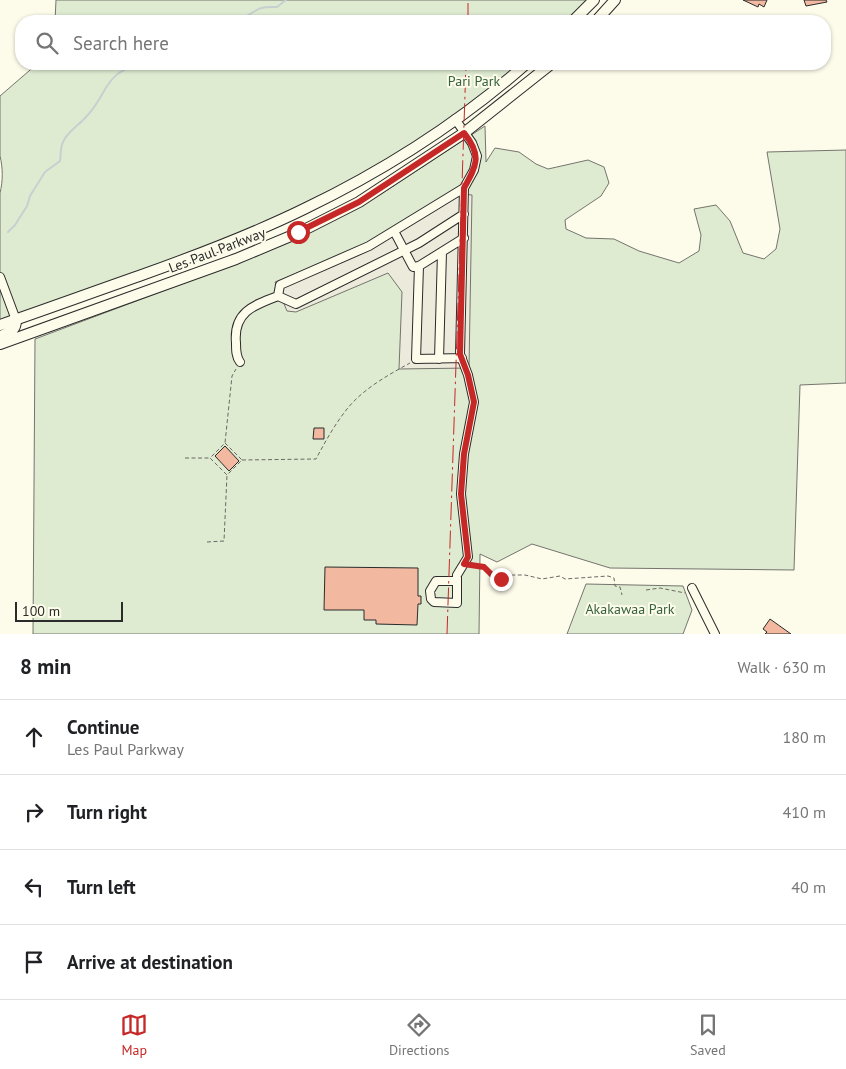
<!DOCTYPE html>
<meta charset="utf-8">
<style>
body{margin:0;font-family:"PT Sans",sans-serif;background:#f6f6f6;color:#202124}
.scale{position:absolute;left:15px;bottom:12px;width:108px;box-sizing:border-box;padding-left:5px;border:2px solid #2b2b2b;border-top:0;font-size:14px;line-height:18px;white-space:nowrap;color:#2b2b2b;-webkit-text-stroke:4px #fdfbea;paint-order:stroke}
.stop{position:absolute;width:15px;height:15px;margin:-11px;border:4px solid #c62828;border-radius:50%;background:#fff}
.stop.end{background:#c62828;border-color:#fff;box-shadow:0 1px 5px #0008}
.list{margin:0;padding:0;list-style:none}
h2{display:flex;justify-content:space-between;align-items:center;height:65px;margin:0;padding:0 20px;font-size:21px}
h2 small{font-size:16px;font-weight:400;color:#757577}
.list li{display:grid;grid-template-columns:32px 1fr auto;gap:15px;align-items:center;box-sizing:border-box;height:75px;padding:0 20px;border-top:1px solid #e0e0e0}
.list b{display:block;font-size:19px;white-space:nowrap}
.list p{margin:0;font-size:16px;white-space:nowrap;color:#757577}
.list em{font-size:16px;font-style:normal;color:#757577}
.icon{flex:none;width:28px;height:28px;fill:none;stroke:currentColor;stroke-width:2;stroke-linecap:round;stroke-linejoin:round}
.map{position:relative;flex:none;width:846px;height:634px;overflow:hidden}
.search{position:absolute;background:#fff;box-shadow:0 1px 4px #0004;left:15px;right:15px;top:15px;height:55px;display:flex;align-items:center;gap:12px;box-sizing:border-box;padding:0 18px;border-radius:20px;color:#757577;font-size:19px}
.sheet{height:365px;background:#fff}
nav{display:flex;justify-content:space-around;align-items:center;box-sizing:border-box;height:70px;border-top:1px solid #e0e0e0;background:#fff;font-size:14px;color:#757577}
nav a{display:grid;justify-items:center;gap:2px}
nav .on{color:#c62828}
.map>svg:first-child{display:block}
</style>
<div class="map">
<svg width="846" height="634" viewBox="0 0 846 634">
<rect width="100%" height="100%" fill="#fdfbea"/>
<!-- green -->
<path fill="#deebd1" stroke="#74746e" d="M56,0H591L570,21H55Z
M37,64H523L475,102L386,162L252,230L0,324V193C3,181 3,168 0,156V96Z
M485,126L486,162L495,148L519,152L536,164L548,169L588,160L604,167L609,183L601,196L565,220L566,229L586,238L614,239L639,251L679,263L699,251L701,235L694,209L716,205L730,221L743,253L764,259L776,249L780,229L767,152L846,150V383L800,385L794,570L610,568L532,544L497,562L480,554L479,634H33L35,339L256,256L320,227L381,194Z
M586,584L683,586L692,610L683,634H567Z"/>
<!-- parking -->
<path fill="#eceadb" stroke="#74746e" d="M450,193L472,195L469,368L399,369L402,292L388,273L296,312L287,311L275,282L364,245Z"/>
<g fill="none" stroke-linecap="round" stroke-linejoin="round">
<!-- stream -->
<path stroke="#c7d0d0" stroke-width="2" d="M238,21C257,12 254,6 277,7L286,0
M8,232L15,225L27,206L30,196L45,172L60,161C61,155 60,148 63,142C68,131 78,126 86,117C108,94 103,74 139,64"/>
</g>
<!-- building -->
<path fill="#f2b8a0" stroke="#2b2b2b" d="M743,0H767L764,7L759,4L758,7Z
M804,0H826L827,2L806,6Z
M314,428H324V439H313Z
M225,446L239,461L229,471L215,456Z
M325,567L418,568V596H421V604H418L417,625L376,624V620H364V610H324Z
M770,619L791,634H765L767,632L763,629Z"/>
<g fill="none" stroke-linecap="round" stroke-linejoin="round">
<!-- minor casing -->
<g stroke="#2b2b2b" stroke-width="10">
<path id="minor" d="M394,231L413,267L419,266L416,359L462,358
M419,266L464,238
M0,277L16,320
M278,296L280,285L369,246L464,188L474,170L477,156L472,143L455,119
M439,359L442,252
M240,362C236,357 236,350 236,343C233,312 254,305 278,296L296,304L419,243L464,214
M457,581H436L430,591L431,599L434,602L457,603V575L468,557L461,494L464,454L474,402L468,375L460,354L464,188
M692,588L715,634"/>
</g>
<!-- major casing -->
<g stroke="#2b2b2b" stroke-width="12">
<path id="major" d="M573,21L594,0
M596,21L615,0
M0,325C47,309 93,292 139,276C195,256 251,235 304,209C383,171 460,122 526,64
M0,336C10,332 16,331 16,320
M0,344L236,259L298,233L359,202L464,133L551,64"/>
</g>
<!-- path -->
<path stroke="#6a6964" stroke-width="1" stroke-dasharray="4 2.5" stroke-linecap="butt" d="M225,443L242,460L227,475L210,458L225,443L232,376L236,369
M185,458H209
M242,460L316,459C325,442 335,424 347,409C363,389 388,375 410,363
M207,542L224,541L227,475
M471,565L484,567L494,577L501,579L513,575H525L542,579L560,576L565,579L608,576L614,578L615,586L620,587L622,595
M646,590L660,588L685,593"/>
<!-- minor -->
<use href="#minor" stroke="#fdfbea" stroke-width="8"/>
<!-- major -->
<use href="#major" stroke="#fdfbea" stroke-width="10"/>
<!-- power -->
<path stroke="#c62828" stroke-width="1" stroke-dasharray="18 4 2.5 4" stroke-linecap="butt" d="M468,21V0
M447,634L466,64"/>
</g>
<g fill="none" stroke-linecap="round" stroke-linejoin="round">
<!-- route -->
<path stroke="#c62828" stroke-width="6" d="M298,232L359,202L464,133C482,155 477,165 464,188L460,354L468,375L474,402L464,454L461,494L468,557L464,564L484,567L494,577L501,579"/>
</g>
<g text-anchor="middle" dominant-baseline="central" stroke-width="4" stroke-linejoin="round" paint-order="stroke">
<!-- park labels -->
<g font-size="14" fill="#34623c" stroke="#fdfbea">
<text x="474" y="81">Pari Park</text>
<text x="630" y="609">Akakawaa Park</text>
</g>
<!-- street labels -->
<g font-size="14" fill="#2b2b2b" stroke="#fdfbea">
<text transform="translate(217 250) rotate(-21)">Les Paul Parkway</text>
</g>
</g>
</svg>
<div class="scale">100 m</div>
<div class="stop" style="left:298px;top:232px"></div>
<div class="stop end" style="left:501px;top:579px"></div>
<div class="search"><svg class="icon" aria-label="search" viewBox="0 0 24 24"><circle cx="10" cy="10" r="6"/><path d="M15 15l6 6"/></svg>Search here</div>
</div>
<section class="sheet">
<h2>8 min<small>Walk · 630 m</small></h2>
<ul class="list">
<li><svg class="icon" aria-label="ahead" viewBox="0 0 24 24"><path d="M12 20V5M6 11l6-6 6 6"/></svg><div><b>Continue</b><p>Les Paul Parkway</p></div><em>180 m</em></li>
<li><svg class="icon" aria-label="right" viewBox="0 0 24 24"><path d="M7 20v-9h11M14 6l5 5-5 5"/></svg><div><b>Turn right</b></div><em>410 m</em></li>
<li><svg class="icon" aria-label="left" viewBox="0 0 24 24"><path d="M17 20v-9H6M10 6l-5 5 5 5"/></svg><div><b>Turn left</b></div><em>40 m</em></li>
<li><svg class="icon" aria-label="arrive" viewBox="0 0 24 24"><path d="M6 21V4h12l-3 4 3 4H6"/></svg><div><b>Arrive at destination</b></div></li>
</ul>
</section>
<nav>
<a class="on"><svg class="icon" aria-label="map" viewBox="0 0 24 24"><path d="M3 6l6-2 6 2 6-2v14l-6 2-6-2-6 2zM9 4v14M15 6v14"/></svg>Map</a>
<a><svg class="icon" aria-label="directions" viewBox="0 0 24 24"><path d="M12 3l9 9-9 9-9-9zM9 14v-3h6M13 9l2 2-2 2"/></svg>Directions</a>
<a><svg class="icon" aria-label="saved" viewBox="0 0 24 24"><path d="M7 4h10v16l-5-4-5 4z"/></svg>Saved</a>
</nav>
